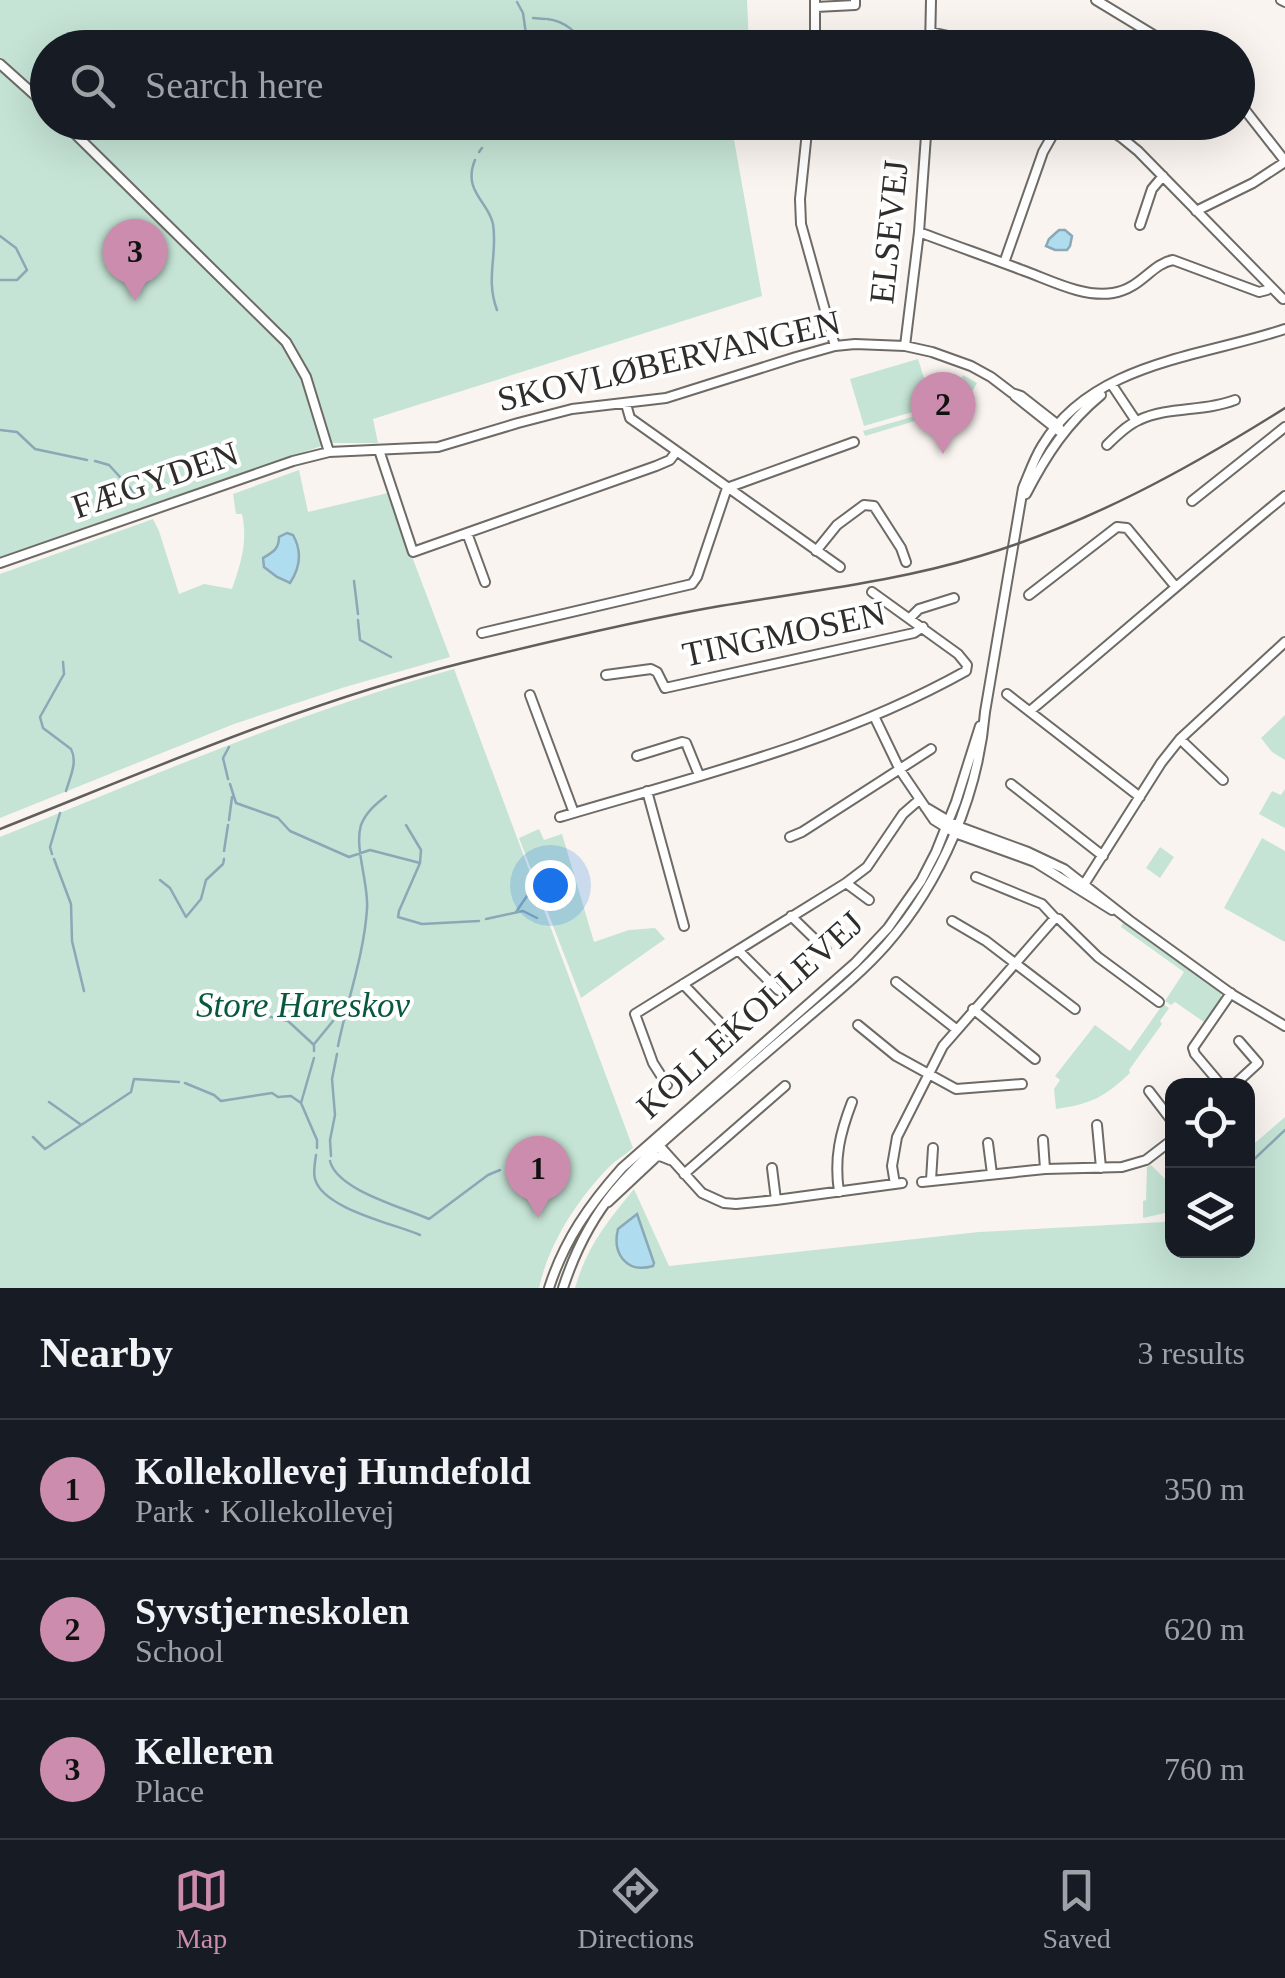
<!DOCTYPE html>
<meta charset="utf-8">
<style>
body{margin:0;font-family:Georgia,serif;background:#242831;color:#f1f3f6}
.controls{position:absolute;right:30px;bottom:30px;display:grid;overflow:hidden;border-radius:20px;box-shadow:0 10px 40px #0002}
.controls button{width:90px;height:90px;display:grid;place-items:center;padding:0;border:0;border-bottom:2px solid #363941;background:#171b24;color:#f1f3f6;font:50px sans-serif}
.you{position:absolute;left:550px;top:885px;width:35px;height:35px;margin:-25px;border:8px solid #fff;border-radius:50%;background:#1a73e8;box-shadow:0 0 0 15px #1a73e833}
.badge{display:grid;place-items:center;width:65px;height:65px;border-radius:50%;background:#cc8cae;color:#111;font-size:32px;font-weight:700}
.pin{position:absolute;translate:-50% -82px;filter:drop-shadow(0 2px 5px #0008)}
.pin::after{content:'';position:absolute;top:52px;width:35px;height:30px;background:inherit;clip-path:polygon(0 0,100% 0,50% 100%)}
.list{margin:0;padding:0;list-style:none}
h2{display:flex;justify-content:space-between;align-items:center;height:130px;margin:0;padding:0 40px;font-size:42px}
h2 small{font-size:32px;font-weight:400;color:#9ea1a6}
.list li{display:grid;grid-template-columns:65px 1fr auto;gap:30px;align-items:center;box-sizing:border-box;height:140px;padding:0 40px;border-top:2px solid #363941}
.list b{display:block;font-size:38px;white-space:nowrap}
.list p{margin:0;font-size:32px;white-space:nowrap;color:#9ea1a6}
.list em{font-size:32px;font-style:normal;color:#9ea1a6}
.icon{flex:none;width:55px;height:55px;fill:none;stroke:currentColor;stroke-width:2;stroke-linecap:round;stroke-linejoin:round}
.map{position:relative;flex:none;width:1285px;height:1288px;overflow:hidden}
.search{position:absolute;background:#171b24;box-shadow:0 10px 40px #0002;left:30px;right:30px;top:30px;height:110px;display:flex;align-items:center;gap:25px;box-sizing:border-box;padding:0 35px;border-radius:55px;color:#9ea1a6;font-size:38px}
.sheet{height:550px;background:#171b24}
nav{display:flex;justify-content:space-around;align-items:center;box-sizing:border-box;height:140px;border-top:2px solid #363941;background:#171b24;font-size:28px;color:#9ea1a6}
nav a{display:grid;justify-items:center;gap:5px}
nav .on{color:#cc8cae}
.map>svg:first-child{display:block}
</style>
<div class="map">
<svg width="1285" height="1288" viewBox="0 0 1285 1288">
<rect width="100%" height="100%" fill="#f9f4ef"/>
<!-- green -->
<path fill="#c5e4d5" d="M0,0H747L749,47L48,48V122L731,123L762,296L373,419L378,443H330L0,557Z
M918,359L933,406L864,426L850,379Z
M963,375L977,383L964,405L950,398Z
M957,404L958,408L865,436L863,431Z
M299,470L308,512L388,493L450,657L345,687L234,724L0,818V574L153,519L159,531L179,594L204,584L232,589C241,563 248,542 242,514H236L233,494Z
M454,669L633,1148C625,1155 616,1160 609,1167C577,1200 549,1243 539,1288H0V837C150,777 298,712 454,669Z
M1285,715V760L1272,752L1261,738Z
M1285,789V828L1259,814L1272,791L1281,795Z
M539,829L544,840L562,834L594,942L629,930L655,928L665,939L581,998L519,838Z
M1262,838L1285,851V942L1224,908Z
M1160,847L1174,857L1160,878L1146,868Z
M1123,923L1221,993V1001L1204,1022L1175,1002L1171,1005L1165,1001L1184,972L1121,927Z
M1163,1004L1169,1008L1160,1021L1162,1024L1129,1070L1130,1073C1105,1097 1091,1104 1056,1109L1054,1089L1060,1080L1055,1076L1095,1025L1130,1051Z
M1285,1117V1288H575C587,1246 607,1222 634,1189L669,1266L979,1232L1164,1222L1172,1214V1250H1248V1149Z
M1151,1165L1172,1186V1206L1165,1213L1143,1218V1201L1146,1200L1147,1167Z"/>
<!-- water -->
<path fill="#b0dcf0" stroke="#8aa8b5" stroke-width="2.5" d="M1059,230H1065L1072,236L1070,246L1067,250H1055L1046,246L1049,239Z
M287,533L293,535C302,551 300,568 290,583L277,577L264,567L263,558C273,552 279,549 279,537Z
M637,1214L654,1263L653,1266C626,1274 612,1253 618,1229Z"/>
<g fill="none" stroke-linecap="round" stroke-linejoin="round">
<!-- stream -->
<path stroke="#8aa8b5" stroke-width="2.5" d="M517,2L523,13L528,48
M533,18L545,19
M547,19C566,21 577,33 588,48
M490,134V122
M479,152L482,148
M475,160C462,191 489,202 493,224C498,254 485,278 497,310
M0,236L16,248L27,270L17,280H0
M0,430L17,432L35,449L87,460
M95,461L109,465L141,500
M354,581L358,614
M358,620L360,640L391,657
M63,662L64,674L40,717L43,728L71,749C78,762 70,777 66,791
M228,779L223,758L229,747
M230,784L236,803L278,818L290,831L349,857L370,850L420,863L399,911L398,917L422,924L479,921
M229,820L232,797
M406,825L421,850L420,863
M224,851L228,825
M52,854L50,847L60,813
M54,859L71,904L72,941L84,991
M160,880L170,888L186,917L201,899L206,880L223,864L224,859
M516,912L529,893
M486,919L523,911L537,918
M225,1006L288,1021L314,1045V1051
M315,1043L333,1021
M338,1046C347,1001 364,955 367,909C369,884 354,848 361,825C366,812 376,804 386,796
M314,1058L301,1103L317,1140V1148
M185,1083L214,1095L221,1101L272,1093L278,1097L291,1096L301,1103
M49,1102L80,1124
M33,1137L45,1149L131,1092L134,1079L179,1082
M316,1155C315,1162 313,1173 315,1179C323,1209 395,1224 420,1235
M331,1156L330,1140L335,1115L332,1079L337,1054
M330,1161C337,1190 402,1207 429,1219L488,1175L500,1170
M1248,1165L1285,1130"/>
<!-- minor casing -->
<g stroke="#6e6a65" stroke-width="12">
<path id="minor" d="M1096,0L1175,48
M1281,0L1285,2
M816,7L855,5V0
M930,32L953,37L975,48
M815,48V0
M930,48L931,0
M0,64L48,107
M1238,101L1285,161
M63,122L286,342L306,377L329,452
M808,122L800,199L801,224L835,346
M1097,122L1122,138L1138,151L1283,299
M1196,211L1253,183L1285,162
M1140,225L1152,189L1163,176
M919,232C953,245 988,257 1022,270C1050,280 1083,298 1113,293C1142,288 1151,264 1173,260L1259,292L1267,290L1270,286
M1004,263L1043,152L1060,122
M905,346L919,232L927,122
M1112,385L1136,421
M1015,396L1059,431
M626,404L630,418L840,567
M1107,445C1116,436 1127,425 1139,420C1169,406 1204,412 1235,400
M379,450L413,552L656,466L670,460L676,452
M1026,494C1046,455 1067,423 1101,395
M1192,501L1285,427
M467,533L485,582
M816,551L837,525L864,505L874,506L901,548L906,562
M0,563L293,461L329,452L438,447L518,423L572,409L666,398L796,357L835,346L855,344L905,346L932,352L971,366L991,377L1012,393L1021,396L1058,425L1062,433
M1029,595L1117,527L1127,528L1175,586
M910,618L919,609L954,598
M482,633L692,584L697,577L727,488L854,442
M606,675L651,669L657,672L665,688L914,633L923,627
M1007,694L1140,797
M530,695L574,813
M1030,711C1115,640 1199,566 1285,496
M874,716L900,770L934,820L955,833L1035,862L1112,910
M1180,739L1223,780
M637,756L682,742L686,743L699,775
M1011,784L1103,856
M647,791L684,926
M925,807L957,826L1028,852L1064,869L1129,920L1233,995L1285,1026
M560,817C698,776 839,742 966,671L967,665L958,654L872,592
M790,837L802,832L931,749
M976,877L1042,904L1055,918
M846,883L869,900
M1083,886L1161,763L1180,739L1285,642
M791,916L826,950
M952,921L986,941L1075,1009
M738,950L778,990
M896,982L956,1029
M683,984L729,1032
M973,1009L1035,1059
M858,1025L896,1056L956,1089L1022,1084
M667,1085L653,1063L635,1014L846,883L867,867L903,814L919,800
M1222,1086L1195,1054L1193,1048L1231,993
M1233,1086L1258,1063L1239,1041
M1149,1091L1172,1121
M1097,1125L1101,1168
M1043,1140L1045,1169
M656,1142L702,1193L724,1203L736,1204L776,1200L902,1183
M988,1143L992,1174
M772,1168L776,1200
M684,1174L785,1086
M931,1180L933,1148
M922,1182L1045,1169L1122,1167L1146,1160L1172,1140
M895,1184L892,1166L897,1137L943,1046L1055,918L1059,919L1098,957L1159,1002
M839,1192C834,1158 840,1133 852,1102
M608,1202L656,1157L660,1156L670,1160
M549,1288C564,1241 589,1205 622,1168L855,963L888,928L921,881L936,852L956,802L980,726
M563,1288C592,1199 636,1165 704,1106C739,1076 773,1047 808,1017C835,994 862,972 886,945C941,882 978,796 985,712L1023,488C1029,474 1034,459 1042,446C1092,362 1202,357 1285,329"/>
</g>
<!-- minor -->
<use href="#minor" stroke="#fff" stroke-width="8"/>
<!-- tram -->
<path stroke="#615e5b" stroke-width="2.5" d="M0,829C152,769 303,703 462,663C547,642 634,621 720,606C808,591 895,582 980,556C1090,523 1188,469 1285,408"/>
</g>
<g text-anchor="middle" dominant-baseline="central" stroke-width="8" stroke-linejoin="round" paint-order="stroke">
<!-- street labels -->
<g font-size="35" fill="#302e2c" stroke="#fff">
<text transform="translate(889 232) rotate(-84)">ELSEVEJ</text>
<text transform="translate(669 361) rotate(-13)">SKOVLØBERVANGEN</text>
<text transform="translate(155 480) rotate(-19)">FÆGYDEN</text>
<text transform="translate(784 634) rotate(-12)">TINGMOSEN</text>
<text transform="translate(750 1015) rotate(-42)">KOLLEKOLLEVEJ</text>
</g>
<!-- park labels -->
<g font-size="35" font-style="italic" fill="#08583e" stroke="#fff">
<text x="303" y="1005">Store Hareskov</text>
</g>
</g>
</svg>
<div class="controls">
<button><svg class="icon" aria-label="locate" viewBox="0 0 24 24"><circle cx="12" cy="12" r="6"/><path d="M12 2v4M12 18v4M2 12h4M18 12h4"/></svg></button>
<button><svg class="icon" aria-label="layers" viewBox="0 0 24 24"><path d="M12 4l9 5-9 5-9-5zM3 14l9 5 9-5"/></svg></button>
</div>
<div class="you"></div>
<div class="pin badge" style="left:538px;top:1218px">1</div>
<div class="pin badge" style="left:943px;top:454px">2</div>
<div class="pin badge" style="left:135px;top:301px">3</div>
<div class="search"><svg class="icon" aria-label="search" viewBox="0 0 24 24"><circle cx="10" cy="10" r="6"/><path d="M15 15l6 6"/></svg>Search here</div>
</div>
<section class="sheet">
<h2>Nearby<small>3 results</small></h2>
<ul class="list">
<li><span class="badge">1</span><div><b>Kollekollevej Hundefold</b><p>Park · Kollekollevej</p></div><em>350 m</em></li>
<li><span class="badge">2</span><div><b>Syvstjerneskolen</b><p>School</p></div><em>620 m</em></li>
<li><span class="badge">3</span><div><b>Kelleren</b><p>Place</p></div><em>760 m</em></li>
</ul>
</section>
<nav>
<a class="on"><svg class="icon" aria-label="map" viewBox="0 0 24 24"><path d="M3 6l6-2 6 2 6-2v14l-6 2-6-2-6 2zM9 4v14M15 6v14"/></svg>Map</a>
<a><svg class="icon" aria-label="directions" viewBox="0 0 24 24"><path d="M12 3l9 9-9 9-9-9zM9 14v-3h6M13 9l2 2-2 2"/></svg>Directions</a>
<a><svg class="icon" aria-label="saved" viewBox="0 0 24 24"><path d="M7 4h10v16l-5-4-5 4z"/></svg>Saved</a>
</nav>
